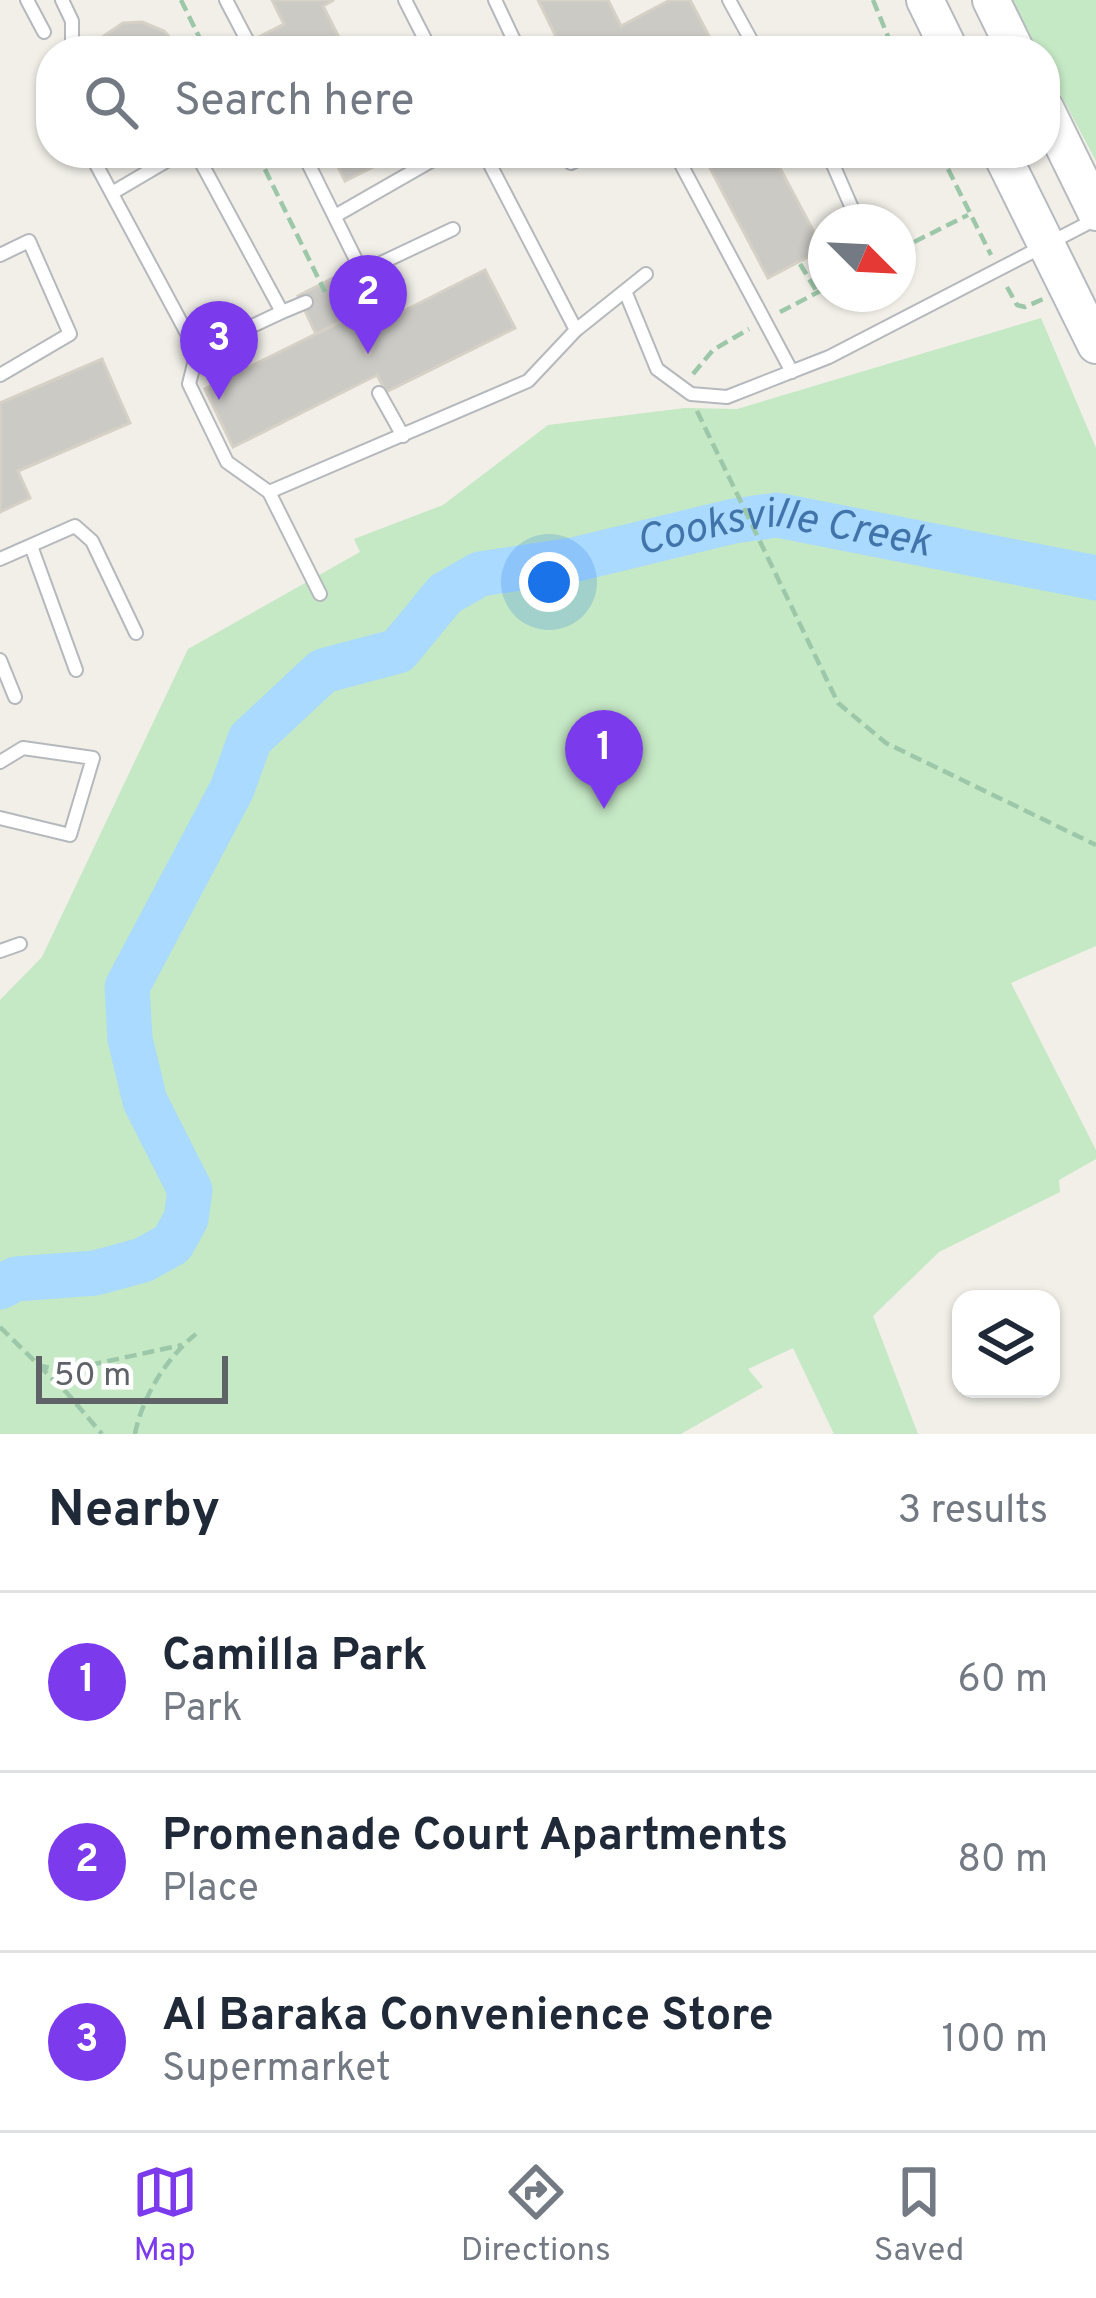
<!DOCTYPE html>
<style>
body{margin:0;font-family:Overpass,sans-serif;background:#f2f2f3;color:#1f2937}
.controls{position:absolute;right:36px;bottom:36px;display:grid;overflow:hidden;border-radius:24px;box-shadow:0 3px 9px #0004}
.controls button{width:108px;height:108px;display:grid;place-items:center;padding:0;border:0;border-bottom:3px solid #e0e1e3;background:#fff;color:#1f2937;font:60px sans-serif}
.compass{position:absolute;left:808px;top:204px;width:108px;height:108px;border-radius:50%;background:#fff;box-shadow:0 3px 9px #0004;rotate:114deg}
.scale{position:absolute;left:36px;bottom:30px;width:192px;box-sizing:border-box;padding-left:12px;border:6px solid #5f6368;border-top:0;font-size:33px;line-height:42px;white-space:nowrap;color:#5f6368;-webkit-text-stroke:9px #fff;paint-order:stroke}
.you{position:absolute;left:549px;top:582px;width:42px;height:42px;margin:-30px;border:9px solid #fff;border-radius:50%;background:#1a73e8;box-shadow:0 0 0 18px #1a73e833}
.badge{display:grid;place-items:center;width:78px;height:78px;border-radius:50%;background:#7c3aed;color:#fff;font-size:39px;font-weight:700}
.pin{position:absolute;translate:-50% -99px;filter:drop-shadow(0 3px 6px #0008)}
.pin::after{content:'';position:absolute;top:63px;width:42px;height:36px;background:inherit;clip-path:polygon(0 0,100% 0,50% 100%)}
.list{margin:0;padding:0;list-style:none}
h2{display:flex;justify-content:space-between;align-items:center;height:156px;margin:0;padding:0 48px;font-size:51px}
h2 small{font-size:39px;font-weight:400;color:#747a83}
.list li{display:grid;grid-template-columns:78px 1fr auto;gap:36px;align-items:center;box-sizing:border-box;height:180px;padding:0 48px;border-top:3px solid #e0e1e3}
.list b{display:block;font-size:45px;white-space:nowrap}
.list p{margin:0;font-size:39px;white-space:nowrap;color:#747a83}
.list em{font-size:39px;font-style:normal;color:#747a83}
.icon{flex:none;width:66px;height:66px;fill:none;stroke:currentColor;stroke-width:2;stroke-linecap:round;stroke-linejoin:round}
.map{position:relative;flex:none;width:1096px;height:1434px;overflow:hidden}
.search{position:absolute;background:#fff;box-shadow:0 3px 9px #0004;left:36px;right:36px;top:36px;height:132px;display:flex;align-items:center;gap:30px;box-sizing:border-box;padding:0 42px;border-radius:48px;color:#747a83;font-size:45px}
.sheet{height:696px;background:#fff}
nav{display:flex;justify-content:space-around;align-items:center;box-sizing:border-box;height:168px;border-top:3px solid #e0e1e3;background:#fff;font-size:33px;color:#747a83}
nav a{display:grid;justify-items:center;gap:6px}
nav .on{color:#7c3aed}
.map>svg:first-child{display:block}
</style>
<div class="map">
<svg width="1096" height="1434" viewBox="0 0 1096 1434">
<rect width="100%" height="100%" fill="#f1efe8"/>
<!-- green -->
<path fill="#c5e8c5" d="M1010,0H1096V161L1045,65V51H1038Z
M1041,318L1096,448V946L1011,983L1096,1150V1159L1059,1180L1060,1192L939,1252L873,1316L918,1434H834L793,1348L748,1369L763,1387L681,1434H0V1000L42,957L188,649L360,552L354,539L443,505L548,425L685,408L737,409Z"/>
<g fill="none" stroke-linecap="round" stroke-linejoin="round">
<!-- river -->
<path stroke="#aadaff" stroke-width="45" id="s1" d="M0,1287L16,1279L95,1273L143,1260L172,1244L186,1219L190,1190L145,1101L130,1039L127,987L232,789L250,739L323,671L398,651L445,594L480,574L573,560L734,521L777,515L1096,578"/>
</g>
<!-- building -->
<path fill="#cccac5" stroke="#d6d1c6" stroke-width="3" d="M272,0H334L323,6L346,51H241L239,47L284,24Z
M538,0H608L621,26L670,0H690L717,51H563Z
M142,22L164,31L182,51H92L102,37L123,23Z
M331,153H396L397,155L345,181Z
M702,153H772L823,249L768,278Z
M485,270L515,328L386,392L377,375L233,447L205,389L356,314L364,331Z
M339,275L356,314L316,334L298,296Z
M102,359L130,423L18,471L30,498L0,512V403Z"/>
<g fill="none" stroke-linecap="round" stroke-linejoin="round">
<!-- lane casing -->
<g stroke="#b5b8bc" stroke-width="16">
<path id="lane" d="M27,0L44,32
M62,0L72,21V51
M226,0L248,42
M405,0L431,51
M495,0L519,51
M729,0L757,51
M90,153L197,352L282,312L196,153
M303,153L362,272L453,229
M484,153L576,330
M567,153L571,163L591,153
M675,153L792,372
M828,153L858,222
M112,193L180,153
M335,216L445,153
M0,255L29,241L70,334L0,375
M625,291L657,369L691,394L727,397L829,357L1096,219
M282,312L306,302
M197,352L189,384L227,462L269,492L320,594
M379,393L403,436
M269,492L528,381L576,330L646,274
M31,546L76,670
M0,559L75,526L92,541L136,633
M0,660L15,697
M0,762L23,748L93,758L70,835L0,818
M0,951L20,944"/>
</g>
<!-- secondary casing -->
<g stroke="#b6babf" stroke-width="40">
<path id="secondary" d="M925,0L950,51
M991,0L1016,51
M1045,108L1096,212
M1001,153L1096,345"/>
</g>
<!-- path -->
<path stroke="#9cc7a9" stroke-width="4.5" stroke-dasharray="12 6" stroke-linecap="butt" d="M181,0L206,51
M873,0L894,51
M257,153L325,292
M940,153L991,255
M898,250L968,215
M800,264L817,292
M1007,287L1017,305L1025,307L1043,299
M780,312L826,288
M693,374L713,350L749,329
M697,411L838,703L886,743L1096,845
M0,1327L67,1393L102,1434
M37,1365L62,1371L182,1345
M135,1434C142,1397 167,1357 196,1334"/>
<!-- lane -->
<use href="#lane" stroke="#fff" stroke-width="12"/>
<!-- secondary -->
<use href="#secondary" stroke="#fff" stroke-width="36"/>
</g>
<g text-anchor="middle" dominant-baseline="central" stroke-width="12" stroke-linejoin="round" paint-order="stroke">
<!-- water labels -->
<g font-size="42" font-style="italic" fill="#4174aa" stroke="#fff">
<text stroke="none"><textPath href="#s1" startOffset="1332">Cooksville Creek</textPath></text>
</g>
</g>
</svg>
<div class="controls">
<button><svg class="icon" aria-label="layers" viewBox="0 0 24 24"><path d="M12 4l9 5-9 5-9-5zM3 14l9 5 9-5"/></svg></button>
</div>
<svg class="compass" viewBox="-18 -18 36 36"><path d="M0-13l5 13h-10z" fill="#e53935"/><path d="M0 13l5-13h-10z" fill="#747a83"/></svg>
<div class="scale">50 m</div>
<div class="you"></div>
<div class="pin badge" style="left:604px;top:809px">1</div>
<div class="pin badge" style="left:368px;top:354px">2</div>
<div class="pin badge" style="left:219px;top:400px">3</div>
<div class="search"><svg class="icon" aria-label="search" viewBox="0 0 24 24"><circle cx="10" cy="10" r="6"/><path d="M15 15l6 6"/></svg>Search here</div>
</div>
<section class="sheet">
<h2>Nearby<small>3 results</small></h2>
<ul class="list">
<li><span class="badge">1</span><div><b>Camilla Park</b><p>Park</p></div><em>60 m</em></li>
<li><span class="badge">2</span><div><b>Promenade Court Apartments</b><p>Place</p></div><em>80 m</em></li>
<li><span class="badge">3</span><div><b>Al Baraka Convenience Store</b><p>Supermarket</p></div><em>100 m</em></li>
</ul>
</section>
<nav>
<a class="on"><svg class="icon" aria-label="map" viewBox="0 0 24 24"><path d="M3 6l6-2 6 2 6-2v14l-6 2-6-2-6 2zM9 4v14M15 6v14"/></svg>Map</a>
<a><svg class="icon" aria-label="directions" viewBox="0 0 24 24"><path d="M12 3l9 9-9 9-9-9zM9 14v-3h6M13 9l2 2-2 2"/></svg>Directions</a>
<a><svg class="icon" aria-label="saved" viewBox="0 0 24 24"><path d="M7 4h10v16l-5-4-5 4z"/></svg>Saved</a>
</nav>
